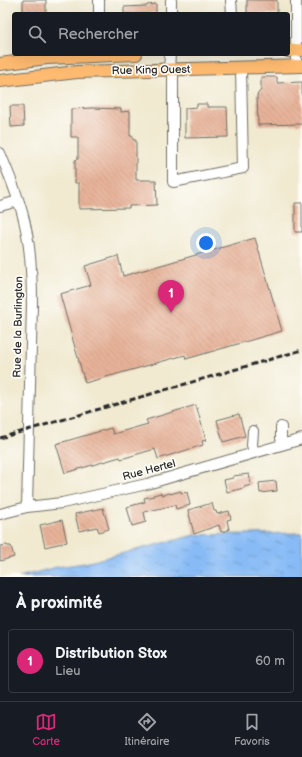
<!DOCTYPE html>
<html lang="fr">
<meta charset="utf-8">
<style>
body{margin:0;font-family:"Balsamiq Sans",sans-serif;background:#20242c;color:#f1f3f6}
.you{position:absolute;left:206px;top:243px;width:14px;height:14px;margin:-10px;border:3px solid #fff;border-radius:50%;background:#1a73e8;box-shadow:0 0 0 6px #1a73e833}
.badge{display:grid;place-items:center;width:26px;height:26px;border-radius:50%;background:#db2777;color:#fff;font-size:13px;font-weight:700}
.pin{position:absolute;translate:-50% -33px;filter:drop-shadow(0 1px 2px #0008)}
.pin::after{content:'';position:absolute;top:21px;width:14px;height:12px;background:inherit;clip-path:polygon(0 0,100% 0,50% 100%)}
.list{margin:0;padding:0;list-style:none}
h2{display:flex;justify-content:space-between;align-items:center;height:52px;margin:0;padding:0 16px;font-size:17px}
h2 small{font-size:13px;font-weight:400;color:#9ea1a6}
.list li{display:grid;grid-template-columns:26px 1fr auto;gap:12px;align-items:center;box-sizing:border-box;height:64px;margin:0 8px 8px;padding:0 8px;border:1px solid #363941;border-radius:4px}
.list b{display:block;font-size:15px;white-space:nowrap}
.list p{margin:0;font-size:13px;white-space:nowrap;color:#9ea1a6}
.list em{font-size:13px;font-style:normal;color:#9ea1a6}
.icon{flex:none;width:22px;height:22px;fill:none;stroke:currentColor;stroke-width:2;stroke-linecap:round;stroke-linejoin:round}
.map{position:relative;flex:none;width:302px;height:577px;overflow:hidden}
.search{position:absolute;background:#171b24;box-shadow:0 4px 16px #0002;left:12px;right:12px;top:12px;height:44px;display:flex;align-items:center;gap:10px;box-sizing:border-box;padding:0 14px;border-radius:4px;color:#9ea1a6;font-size:15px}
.sheet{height:124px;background:#171b24}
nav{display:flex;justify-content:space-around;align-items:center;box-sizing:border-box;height:56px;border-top:1px solid #363941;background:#171b24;font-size:11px;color:#9ea1a6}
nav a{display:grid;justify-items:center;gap:2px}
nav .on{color:#db2777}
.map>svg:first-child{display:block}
</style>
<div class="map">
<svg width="302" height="577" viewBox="0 0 302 577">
<defs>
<pattern id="water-ripples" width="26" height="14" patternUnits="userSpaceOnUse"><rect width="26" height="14" fill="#88bbf6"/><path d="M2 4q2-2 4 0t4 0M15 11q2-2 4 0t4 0" fill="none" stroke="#6f98c7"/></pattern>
<pattern id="building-back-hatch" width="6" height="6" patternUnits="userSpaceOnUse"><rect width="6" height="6" fill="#e7b299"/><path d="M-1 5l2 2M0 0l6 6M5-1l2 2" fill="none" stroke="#c69984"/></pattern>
</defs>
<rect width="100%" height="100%" fill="#fdfcf7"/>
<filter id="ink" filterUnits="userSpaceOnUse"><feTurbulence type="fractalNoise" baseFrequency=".025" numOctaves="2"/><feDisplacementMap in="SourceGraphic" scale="8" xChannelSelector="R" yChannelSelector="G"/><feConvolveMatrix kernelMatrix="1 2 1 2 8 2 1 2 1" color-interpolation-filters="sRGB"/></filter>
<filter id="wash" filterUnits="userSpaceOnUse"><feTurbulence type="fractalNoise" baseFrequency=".012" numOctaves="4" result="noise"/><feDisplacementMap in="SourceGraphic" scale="16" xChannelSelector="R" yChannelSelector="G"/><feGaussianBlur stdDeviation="0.9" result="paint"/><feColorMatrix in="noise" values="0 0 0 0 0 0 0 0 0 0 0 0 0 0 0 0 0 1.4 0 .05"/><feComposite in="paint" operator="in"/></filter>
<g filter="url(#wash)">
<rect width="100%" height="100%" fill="#f1ead1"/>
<!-- water -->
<path fill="url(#water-ripples)" stroke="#5a7390" d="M302,533V577H19L57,567L85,563L195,535Z"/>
<g id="blocks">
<!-- building -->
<path fill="url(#building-back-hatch)" d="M23,0H46V14H28V13L23,11Z
M247,0H277V14H247Z
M156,4V14H124V7L147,6V5Z
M261,77H277V83L302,82V124L258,125L257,95L261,90Z
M197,104H207V107H227L228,137L185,138V108L197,107Z
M10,106H23L24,126L11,127Z
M92,108L121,109V112L130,111V136H133V140H136V180H156L157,205L129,206V208L79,209V183H75V160L78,159V137H71V109Z
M295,203H302V232H295Z
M255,238L282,331L186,359L185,355L85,383L60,294L91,285L85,266L118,256L123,276Z
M196,405L206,440L202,441L203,445L158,459L155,449L121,459L120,457L65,473L56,444L111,428L113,434L148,424L146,420Z
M239,414L245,436L223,442L217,420Z
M249,474L251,485L244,487V488L227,492L224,480L233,478V476Z
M276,481L277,491L260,493L259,483Z
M181,491V493L187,492L190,505L176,509L175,505L144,512L146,522L132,526L127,507L145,502L144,498L154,496L153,495L161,493L162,495L170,493V494Z
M212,503L214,511H216L217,514L229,511L231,519L227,520L229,530L221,532L219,525L194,534L188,510Z
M103,508L109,529L99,532L97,527L79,531L75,514Z
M62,520L67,542L45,547L40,525Z
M7,545L8,546H11L14,557L0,561V546Z"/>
</g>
</g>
<g filter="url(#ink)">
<use href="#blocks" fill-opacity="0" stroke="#706e65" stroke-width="1"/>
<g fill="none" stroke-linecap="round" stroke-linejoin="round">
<!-- minor casing -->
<g stroke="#706e65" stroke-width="12">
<path id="minor" d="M99,0V14
M231,0L232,14
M171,14V0
M296,66V0
M173,69V182L243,168L241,68
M169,70L170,54
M0,153C10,177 21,203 26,229C31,253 32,279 32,304L27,507
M0,206L18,201
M281,427V438L283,444
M253,431L252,445L254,452
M0,514L27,507L62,503L147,484L302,439"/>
</g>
<!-- major casing -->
<g stroke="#706e65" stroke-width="14">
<path id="major" d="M288,51L302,50
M0,64L47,58L136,54
M0,81L77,72L302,66"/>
</g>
<!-- minor -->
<use href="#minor" stroke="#fff" stroke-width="10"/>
<!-- major -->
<use href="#major" stroke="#ffbb71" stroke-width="12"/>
<!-- rail -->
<path stroke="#2b2b2b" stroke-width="3" stroke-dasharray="6 3" stroke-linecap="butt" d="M0,438L302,350"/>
</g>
</g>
<g text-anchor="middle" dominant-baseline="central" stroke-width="3.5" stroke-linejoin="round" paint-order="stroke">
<!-- street labels -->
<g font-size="11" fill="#2b2b2b" stroke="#fdfcf7">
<text transform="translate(151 70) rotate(-1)">Rue King Ouest</text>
<text transform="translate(18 327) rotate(-89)">Rue de la Burlington</text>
<text transform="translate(149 470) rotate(-15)">Rue Hertel</text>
</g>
</g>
</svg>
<div class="you"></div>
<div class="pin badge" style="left:171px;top:313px">1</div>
<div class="search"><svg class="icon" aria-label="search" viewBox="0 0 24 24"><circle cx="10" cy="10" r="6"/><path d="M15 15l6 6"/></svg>Rechercher</div>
</div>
<section class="sheet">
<h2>À proximité<small></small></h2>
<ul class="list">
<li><span class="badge">1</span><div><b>Distribution Stox</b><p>Lieu</p></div><em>60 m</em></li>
</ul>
</section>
<nav>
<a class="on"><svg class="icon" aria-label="map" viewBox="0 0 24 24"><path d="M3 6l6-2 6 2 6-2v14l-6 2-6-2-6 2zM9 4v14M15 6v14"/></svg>Carte</a>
<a><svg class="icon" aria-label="directions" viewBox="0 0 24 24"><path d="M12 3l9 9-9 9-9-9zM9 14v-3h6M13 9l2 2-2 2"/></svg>Itinéraire</a>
<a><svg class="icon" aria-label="saved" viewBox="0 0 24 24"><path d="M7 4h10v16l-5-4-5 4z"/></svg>Favoris</a>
</nav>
